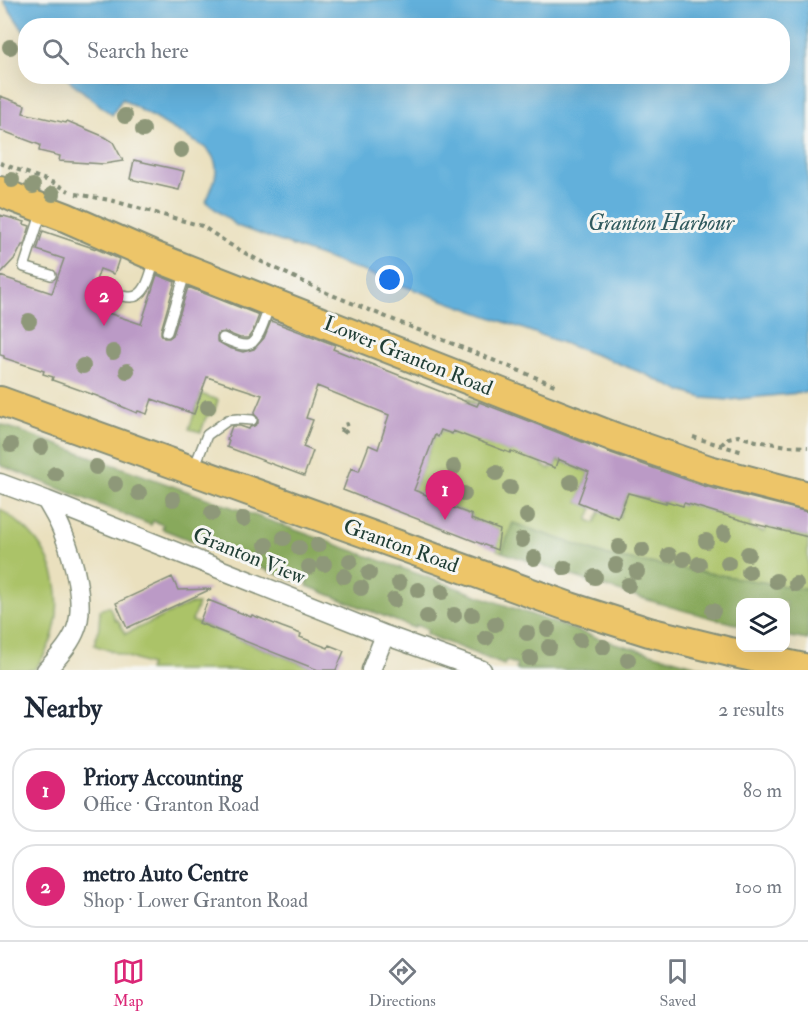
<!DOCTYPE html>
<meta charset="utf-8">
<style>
body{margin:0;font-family:"IM FELL Double Pica",serif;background:#f2f2f3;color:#1f2937}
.controls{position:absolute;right:18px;bottom:18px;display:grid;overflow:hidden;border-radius:12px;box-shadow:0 6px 24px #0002}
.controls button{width:54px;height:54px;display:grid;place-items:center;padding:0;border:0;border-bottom:2px solid #e0e1e3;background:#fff;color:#1f2937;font:30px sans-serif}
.you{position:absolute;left:390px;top:280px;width:21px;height:21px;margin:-15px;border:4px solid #fff;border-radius:50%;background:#1a73e8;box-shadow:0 0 0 9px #1a73e833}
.badge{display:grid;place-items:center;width:39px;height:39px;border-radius:50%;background:#db2777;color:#fff;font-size:20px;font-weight:700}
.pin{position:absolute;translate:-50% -50px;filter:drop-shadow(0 2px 3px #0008)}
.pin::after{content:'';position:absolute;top:32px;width:21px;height:18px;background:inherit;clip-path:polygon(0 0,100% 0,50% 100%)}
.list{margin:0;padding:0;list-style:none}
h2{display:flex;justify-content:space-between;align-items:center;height:78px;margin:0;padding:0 24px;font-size:26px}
h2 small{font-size:20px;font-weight:400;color:#747a83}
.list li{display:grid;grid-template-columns:39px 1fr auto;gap:18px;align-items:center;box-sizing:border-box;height:84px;margin:0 12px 12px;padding:0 12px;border:2px solid #e0e1e3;border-radius:24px}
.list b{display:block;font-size:22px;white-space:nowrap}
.list p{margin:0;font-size:20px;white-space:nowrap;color:#747a83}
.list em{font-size:20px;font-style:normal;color:#747a83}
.icon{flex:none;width:33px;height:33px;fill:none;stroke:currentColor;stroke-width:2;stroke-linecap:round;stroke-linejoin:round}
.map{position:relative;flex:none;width:808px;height:670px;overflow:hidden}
.search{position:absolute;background:#fff;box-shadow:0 6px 24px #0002;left:18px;right:18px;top:18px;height:66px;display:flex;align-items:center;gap:15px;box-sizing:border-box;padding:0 21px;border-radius:24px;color:#747a83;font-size:22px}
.sheet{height:270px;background:#fff}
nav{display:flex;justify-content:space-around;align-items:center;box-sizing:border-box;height:84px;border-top:2px solid #e0e1e3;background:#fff;font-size:16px;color:#747a83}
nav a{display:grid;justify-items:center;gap:3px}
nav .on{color:#db2777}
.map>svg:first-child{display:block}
</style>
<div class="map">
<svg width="808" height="670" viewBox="0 0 808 670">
<rect width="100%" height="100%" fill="#f6f6f2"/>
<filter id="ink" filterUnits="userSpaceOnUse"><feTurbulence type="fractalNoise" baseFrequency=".0167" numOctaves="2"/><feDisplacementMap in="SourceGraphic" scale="12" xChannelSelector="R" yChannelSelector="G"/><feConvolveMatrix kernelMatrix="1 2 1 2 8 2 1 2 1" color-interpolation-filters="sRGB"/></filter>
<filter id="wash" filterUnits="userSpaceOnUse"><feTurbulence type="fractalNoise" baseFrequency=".008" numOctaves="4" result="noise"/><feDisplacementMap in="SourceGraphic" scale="24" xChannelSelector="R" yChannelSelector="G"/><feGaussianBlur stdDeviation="1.35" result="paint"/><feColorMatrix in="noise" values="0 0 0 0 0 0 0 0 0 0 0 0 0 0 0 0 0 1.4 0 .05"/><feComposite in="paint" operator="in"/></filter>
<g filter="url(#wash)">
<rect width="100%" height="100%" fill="#eae0be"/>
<!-- green -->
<path fill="#abc368" stroke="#65804e" stroke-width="1.5" d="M201,394L218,400L214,413L206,417L201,432L189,429Z
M468,399L478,404L466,435L510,453L511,450L544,463L543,466L550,469L551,466L555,467L558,460L586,471L591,466L578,502L593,508L588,520L595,523L600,511L619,518L629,490L637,496L647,499L649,492L653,499L665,503L667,498L683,506L684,503L751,522L750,528L764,532L766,526L808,537V590L608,556L513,523L502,552L497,550L499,530L471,519L472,515L443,504L438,528L420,520L414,490L435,435L438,436L441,430L452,434L465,402H466Z
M0,509C13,518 26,527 36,540C66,578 64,633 34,670H0Z
M190,604H198L192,621L318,670H148L150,665L94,645L99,627L100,610L109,606L116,621L118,620L125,634Z"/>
<!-- forest -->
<path fill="#88a95c" stroke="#547348" stroke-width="1.5" d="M0,424L552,622L604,640L712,670H520L516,669L517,664L506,661L504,665L426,634L428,630L416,625L414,628L307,586L308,582L296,577L294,581L162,529L163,525L153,521L151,525L0,465Z
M513,523L608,556L808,590V640L786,636V602H740V625C659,606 581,579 502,552Z"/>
<!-- water -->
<path fill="#62b0db" stroke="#407688" stroke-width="1.5" d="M3,0H808V392L729,400L703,398L678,390L645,374L607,359L237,226L206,202C214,183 224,165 206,148L122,99L112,115L65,77L782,76V26H26L25,33Z"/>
<g id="blocks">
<!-- building -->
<path fill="#bb9ac6" d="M0,96L25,105L23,113L66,123L67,121L105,137L113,142L123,161L104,164L59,161L60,156L39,151L40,145L0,130Z
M134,160L184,171L179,190L130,179Z
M0,215L25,222L24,224L30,226L24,245H22L16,257L0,274Z
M43,231L99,250L119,259L114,274L100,269L87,306L141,324L157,275L175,282L161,330V334L164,338H169L173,335L188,287L259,315L253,331L248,338H240L225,332L219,333L217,336V341L229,348L243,352L254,349L264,338L271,321L335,345L333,349L477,406L479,402L608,452L704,486L808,512V537L751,523L684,503L683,506L666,501V503L628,493L618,518L578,502L589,472L558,459L555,468L511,451L510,453L453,431L452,434L441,430L438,437L435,435L414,490L429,496L428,498L472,515L471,519L500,530L497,550L343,490L351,468L359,471L369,445L378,449L389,415L317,386L306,418L313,420L303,447L313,451L304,476L227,447L229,441L227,440L232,426H240L249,429L250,427L254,426L258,423V418L254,414L262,395L207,377L194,414L152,399L147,414L138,411L137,413L97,396L52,380L53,377L43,374L44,371L4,358V356L0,355V276L52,293L64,259L37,250Z
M172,577L178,590L211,589L127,628L116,603Z
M208,600L251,617L252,615L282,627L301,634L300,637L328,648L329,645L344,651L336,670H318L199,623Z"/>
</g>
</g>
<g filter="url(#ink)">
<use href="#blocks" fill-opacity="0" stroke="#848e79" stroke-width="1.5"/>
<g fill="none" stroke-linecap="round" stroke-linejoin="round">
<!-- lane casing -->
<g stroke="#848e79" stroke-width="12">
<path id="lane" d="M42,211L24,267L51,275
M110,292C116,294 123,297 130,297C147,298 151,271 155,259
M167,332L186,271
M223,338C230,341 239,346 247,345C259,344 266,314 270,304
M194,468L207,435L228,420L238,419L252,420"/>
</g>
<!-- street casing -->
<g stroke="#848e79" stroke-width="21">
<path id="street" d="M0,483L46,500L385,635L482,670
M46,670C57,659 71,643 76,629C86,604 73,557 63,533C59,521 52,511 46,500
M371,670L385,635"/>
</g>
<!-- primary casing -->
<g stroke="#848e79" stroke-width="32">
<path id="primary" d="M0,191L15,198L65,217L156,257L614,437L709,470L808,496
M0,401L570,607L649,632L730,652L808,669"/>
</g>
<!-- path -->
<path stroke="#848e79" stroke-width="4" stroke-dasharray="4.5 4.5" stroke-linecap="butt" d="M0,163L54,183L69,191
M76,194L110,200L202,226L229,244L256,259L327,293L557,386
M341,432L343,425L347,424L348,428L342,436
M693,437L743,452
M721,445L728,438L738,436L756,441L788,446L808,447"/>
<!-- lane -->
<use href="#lane" stroke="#fff" stroke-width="9"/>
<!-- street -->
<use href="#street" stroke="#fff" stroke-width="18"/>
<!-- primary -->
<use href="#primary" stroke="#edc569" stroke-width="28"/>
</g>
<!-- trees -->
<g fill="#8e9879">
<circle cx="10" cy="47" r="8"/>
<circle cx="125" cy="116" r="8"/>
<circle cx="143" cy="130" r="8"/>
<circle cx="181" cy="150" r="8"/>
<circle cx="12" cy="180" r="8"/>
<circle cx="33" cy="186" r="8"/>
<circle cx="53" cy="194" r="8"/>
<circle cx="29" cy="321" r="8"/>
<circle cx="113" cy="352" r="8"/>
<circle cx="83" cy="366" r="8"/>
<circle cx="127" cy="371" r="8"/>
<circle cx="208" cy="407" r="8"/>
<circle cx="11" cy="445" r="8"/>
<circle cx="41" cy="447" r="8"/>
<circle cx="96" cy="467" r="8"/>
<circle cx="454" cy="467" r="8"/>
<circle cx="496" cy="473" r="8"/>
<circle cx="55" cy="474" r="8"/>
<circle cx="571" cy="482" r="8"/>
<circle cx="448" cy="483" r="8"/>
<circle cx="115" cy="484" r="8"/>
<circle cx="510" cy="488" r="8"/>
<circle cx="139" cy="493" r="8"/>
<circle cx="464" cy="494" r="8"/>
<circle cx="173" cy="499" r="8"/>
<circle cx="212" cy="513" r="8"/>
<circle cx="527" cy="516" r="8"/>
<circle cx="243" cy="519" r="8"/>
<circle cx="724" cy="533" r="8"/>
<circle cx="284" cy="538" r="8"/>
<circle cx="522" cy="540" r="8"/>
<circle cx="706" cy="541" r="8"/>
<circle cx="266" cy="545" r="8"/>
<circle cx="318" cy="545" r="8"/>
<circle cx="619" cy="547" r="8"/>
<circle cx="299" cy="548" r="8"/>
<circle cx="642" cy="550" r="8"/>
<circle cx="748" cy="554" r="8"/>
<circle cx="669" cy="555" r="8"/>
<circle cx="534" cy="558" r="8"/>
<circle cx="684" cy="559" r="8"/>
<circle cx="350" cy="561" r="8"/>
<circle cx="728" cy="563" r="8"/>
<circle cx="324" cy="564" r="8"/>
<circle cx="699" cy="564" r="8"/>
<circle cx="616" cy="565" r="8"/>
<circle cx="309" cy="567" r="8"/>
<circle cx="565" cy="568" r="8"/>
<circle cx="637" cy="572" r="8"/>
<circle cx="749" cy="572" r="8"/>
<circle cx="369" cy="573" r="8"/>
<circle cx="344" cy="576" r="8"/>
<circle cx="595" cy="577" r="8"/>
<circle cx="776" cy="581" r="8"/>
<circle cx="399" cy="583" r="8"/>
<circle cx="796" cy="584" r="8"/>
<circle cx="628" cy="585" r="8"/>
<circle cx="361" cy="588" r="8"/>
<circle cx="418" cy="590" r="8"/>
<circle cx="442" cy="592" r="8"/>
<circle cx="394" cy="600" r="8"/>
<circle cx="713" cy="611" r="8"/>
<circle cx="454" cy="615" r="8"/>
<circle cx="472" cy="615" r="8"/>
<circle cx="427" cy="617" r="8"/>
<circle cx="495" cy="624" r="8"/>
<circle cx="548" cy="629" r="8"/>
<circle cx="527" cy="633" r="8"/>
<circle cx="486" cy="638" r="8"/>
<circle cx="580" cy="640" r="8"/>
<circle cx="549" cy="647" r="8"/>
<circle cx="603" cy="647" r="8"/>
<circle cx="530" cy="658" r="8"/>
<circle cx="628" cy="660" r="8"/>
</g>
</g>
<g text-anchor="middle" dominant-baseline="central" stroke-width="6" stroke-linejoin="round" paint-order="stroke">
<!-- street labels -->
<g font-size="21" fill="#1f3d34" stroke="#f6f6f2">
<text transform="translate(408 356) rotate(22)">Lower Granton Road</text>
<text transform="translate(401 546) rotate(20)">Granton Road</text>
<text transform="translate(249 556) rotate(22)">Granton View</text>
</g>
<!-- water labels -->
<g font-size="22" font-style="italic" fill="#305a5e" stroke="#f6f6f2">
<text x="661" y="223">Granton Harbour</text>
</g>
</g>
</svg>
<div class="controls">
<button><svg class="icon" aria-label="layers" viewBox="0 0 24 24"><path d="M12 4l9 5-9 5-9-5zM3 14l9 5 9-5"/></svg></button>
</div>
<div class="you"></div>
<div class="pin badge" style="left:445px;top:520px">1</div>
<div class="pin badge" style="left:104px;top:326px">2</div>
<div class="search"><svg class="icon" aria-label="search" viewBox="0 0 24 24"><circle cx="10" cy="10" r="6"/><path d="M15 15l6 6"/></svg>Search here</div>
</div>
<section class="sheet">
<h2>Nearby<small>2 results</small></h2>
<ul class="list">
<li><span class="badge">1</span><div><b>Priory Accounting</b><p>Office · Granton Road</p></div><em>80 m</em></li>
<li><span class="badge">2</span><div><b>metro Auto Centre</b><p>Shop · Lower Granton Road</p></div><em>100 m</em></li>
</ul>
</section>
<nav>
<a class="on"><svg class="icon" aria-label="map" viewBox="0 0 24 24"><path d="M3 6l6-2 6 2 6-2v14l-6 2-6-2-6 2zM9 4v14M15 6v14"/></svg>Map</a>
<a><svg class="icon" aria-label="directions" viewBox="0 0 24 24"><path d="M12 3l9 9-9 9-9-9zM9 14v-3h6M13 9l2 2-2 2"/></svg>Directions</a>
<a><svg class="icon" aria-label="saved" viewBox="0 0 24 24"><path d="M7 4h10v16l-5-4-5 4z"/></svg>Saved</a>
</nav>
